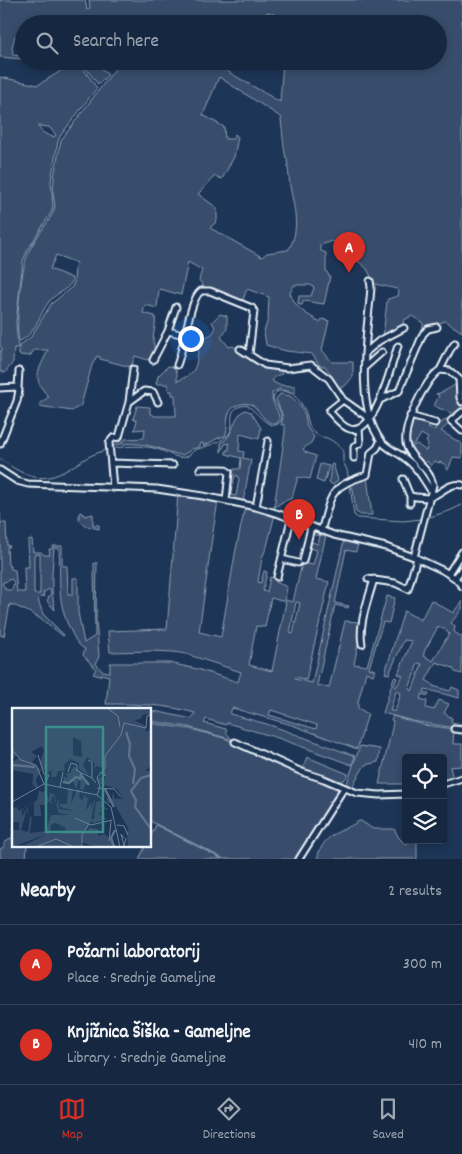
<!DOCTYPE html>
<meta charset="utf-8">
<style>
body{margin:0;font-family:Dekko,sans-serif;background:#1f3048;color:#f1f3f6}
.controls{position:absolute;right:15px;bottom:15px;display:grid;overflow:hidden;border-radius:5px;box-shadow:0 2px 8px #0003}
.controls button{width:45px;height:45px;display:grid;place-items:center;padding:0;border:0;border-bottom:1px solid #35445a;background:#162841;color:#f1f3f6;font:25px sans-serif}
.you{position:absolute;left:190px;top:338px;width:18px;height:18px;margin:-12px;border:4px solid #fff;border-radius:50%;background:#1a73e8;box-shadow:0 0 0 8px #1a73e833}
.badge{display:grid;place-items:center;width:32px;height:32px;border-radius:50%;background:#d93025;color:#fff;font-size:16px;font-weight:700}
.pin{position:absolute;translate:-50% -41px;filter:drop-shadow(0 1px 2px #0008)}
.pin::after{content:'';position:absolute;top:26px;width:18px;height:15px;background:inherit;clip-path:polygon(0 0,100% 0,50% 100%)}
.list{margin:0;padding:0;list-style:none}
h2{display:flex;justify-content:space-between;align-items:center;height:65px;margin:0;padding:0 20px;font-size:21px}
h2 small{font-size:16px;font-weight:400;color:#9ea6b1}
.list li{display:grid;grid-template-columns:32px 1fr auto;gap:15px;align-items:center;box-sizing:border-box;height:80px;padding:0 20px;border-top:1px solid #35445a}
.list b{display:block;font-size:19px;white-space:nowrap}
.list p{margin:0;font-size:16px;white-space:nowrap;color:#9ea6b1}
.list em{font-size:16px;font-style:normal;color:#9ea6b1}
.icon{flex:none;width:28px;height:28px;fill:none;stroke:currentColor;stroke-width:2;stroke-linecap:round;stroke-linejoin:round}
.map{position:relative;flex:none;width:462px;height:859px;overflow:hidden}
.search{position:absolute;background:#162841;box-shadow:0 2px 8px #0003;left:15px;right:15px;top:15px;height:55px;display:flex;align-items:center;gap:12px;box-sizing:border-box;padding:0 18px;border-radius:28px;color:#9ea6b1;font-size:19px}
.sheet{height:225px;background:#162841}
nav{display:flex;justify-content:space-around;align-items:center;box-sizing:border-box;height:70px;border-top:1px solid #35445a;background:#162841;font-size:14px;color:#9ea6b1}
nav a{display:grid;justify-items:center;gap:2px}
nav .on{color:#d93025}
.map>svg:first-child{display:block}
</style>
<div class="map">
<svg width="462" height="859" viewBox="0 0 462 859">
<rect width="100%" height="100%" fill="#1d3557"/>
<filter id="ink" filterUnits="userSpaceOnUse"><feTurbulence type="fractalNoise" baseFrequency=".02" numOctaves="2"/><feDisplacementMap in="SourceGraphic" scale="10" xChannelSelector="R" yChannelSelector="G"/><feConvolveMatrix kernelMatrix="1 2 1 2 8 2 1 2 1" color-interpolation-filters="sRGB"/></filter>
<g filter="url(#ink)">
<!-- green -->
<path fill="#374d6c" stroke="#909fb2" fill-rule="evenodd" d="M0,0H85L87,10L90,8L89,0H462V332L445,321L423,329V323L412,316L404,320L402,327L383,337L387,301L388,299L398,296L399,292L397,289L375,284L367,269L363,265L342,250L333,241L320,245L321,251L326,253V271L330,277L324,304L304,301L302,305H300L298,303L299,296H311L314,288L311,285H294L290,293C295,307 303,312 315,319L316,321L320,322L322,319L329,321L322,350L332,362H353V377L344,387H339L325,366H320L312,354L286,351L266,345L264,332L268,319L269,297L247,289L242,302L203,286L199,280L202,270L188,262L181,295L160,289L159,290L157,308L145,305L143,313L155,316C157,331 150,334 155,351L148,360L135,356L131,367L100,359V357L97,356L92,365L81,405L72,411L39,406L40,403L49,397C30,377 39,371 48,350H34L30,356L19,355V346L31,337L51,304L72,287L74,283L75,267L77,263L56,255L50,269L72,278V282C66,291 54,294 48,303C39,315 34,337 19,341C15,324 21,265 30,249C36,237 46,226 53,213L55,206L53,193L54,177L61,140L121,61H229L223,67L225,70L280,102L283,61H438V24H290L291,20L267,12L261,24H24V35L15,36L12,47L13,55L18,56L19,50H24V57L21,56V59L0,57ZM219,77L282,118L281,120C283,133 283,146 286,158H287C288,168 289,177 290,186C294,207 301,231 288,250L267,253L262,257L210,228L217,221V208L198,194L215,176L222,179L234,157L238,137L235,134L233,139H225L224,127L203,115Z
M42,61H78L97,88L61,135L58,141L51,181L53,207L51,213L28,249L23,261L16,322L18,348H14L13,362L5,373L0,371V352L2,349L0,346V77L38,85L64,69L42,63ZM38,126L49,127L56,135L54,137C48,136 40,132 38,126Z
M80,61H95L108,75L98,84Z
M220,314L227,316V329L221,337L229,347L233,346L267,367L282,371V374L278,375L273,378V382L279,385L295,386V393L279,389L272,393C271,406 280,409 279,421L276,424C259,423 259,399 241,404C237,405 233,407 231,410C225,417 229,428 225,436L218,438L204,446L203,443L200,444V447L192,449L183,455C176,455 170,452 164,450C146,444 130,441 112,446L113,443L124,441L125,439L144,438L145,429L134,430L137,421L133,419L137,406L150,407V413L155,416H176L175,395H172V391H169L167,384H156L158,376L168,366L174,367L177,374V381C194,374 196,370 198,352C199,349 198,344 200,341C205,335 221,335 212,322Z
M459,382L462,411L441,431L462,444V458L453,457L448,470L446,469V465L440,462L439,463L435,461L431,466L427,461L425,463L411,450L413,446L417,444L426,451L428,444L426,442L428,438L421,434L417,441L409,447L408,443L410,418L430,424L428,428L435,430L437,424L443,422L445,419L448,420L452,415L451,413L434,406L439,395L436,394C444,392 452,387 459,382Z
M280,394L290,396L299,404L305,415L307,427L314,437L311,443L303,449L305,452L316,456L310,479L298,477L292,498L282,502L274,508L285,432V425H281L283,417L276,399Z
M245,410L251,412L261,428L259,439L240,434L239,451L244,452L243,458L251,460L243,502L228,498L234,469H240L241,458L226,454V450H229V443L225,444L221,452V443C235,436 232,416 245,410ZM237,475L239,479L236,496L230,495L235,476Z
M320,464L329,466L324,483L316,480Z
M333,464L338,480L333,485L329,482L331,465Z
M367,477L372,515H361L356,512L352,482Z
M178,494L218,501L212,538L199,632L221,637L235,554L245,507L275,514L267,546L262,558L258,582L261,583L264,571L267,572L263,591L267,592L270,577L276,579V582L287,587L285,600L293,602L302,563L313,565L317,550L310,548L312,542L318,544L320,536L311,534L312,531L326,535L316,579L329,582L306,680L296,677L295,679L312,683L344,540L358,543L356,552L346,550L335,603L349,606L348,608L335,605L317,685L329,688L345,621L359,622L361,613L364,615L354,664L367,666L387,596L395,598L389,623L383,622L369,668L375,670L373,675L366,672L358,702V708L368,714L357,749L292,725L232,708L230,714L270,725L355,756L352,765L278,738L227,723L226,725L206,719L204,723L226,729L227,734L233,740L188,727L150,721V711L159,712L192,719L195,713C165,704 136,704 106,704L109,676L101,674L100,676L93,674L96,669L83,655L85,649C77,645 75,639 71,631C56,602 61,580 59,548H54C52,569 50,590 55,610L47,601L51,593L49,589L43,593L44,597L42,596L38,600L43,614L64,635L63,636C45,621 32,612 10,604L4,636L0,635V512L1,523H6L7,546H10L7,548L8,565L10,566L11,569L15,570L17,592H25L24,567H29L28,540L32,539L33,552H41L44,555H50L49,549H52L53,546H62V566H67L68,594H73V578H78V612L84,643L95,636L94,563H97L96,620L99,656L96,664L102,671L110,672V663H169L197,669L238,682L241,672L186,654L174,652L152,651L110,652L108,631L167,629ZM40,554V594H34V555ZM11,579L14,582L12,590H6L2,583ZM271,598L286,602L272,671L249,665L256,626L265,627ZM296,602L300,603L293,634L290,633ZM271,710L317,725L316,729L269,715Z
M294,503L293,506L296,507L297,505L300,511L298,515L294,517L289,515L287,511L288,506Z
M81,512L85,516L93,514V525H99V529L86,526L79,520V513Z
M431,600L453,613L462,601V609L451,623L455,626L454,632L462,637V674L455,672L453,668L436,662L426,680L432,684L433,686L450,691L452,687L459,690V698L425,689L424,692L429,694L428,696L422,694L420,699L427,701L426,708L434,710L439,700L449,704L444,713L452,718L451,722L462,724V729L412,721L383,713L394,677L397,678L394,686L396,687L403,676L398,674L412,641L404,640L389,674L385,673L404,611L421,620ZM438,627L445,629L449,634L433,661L424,656V652ZM418,663L422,664L412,691L409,689ZM396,691L401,693L395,711H390Z
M393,716L424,725L454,729L453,744H462V766L450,767L453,779L444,782L443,758H406V784H379L392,728L393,721L391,720Z
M150,723L190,729L224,738L323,780L340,789L298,859H224L150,821Z
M360,746L380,749L378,762L365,765L355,781L352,790L348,788L347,783Z
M307,757L348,774C346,780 343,781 337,782L302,771Z
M359,821H361L373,829H394L399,838L405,844L409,843L411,840H417V859H317C324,832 339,834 359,821Z
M156,825L222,859H139L146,845H150V838Z
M14,826V845H27L26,859H0V849L4,847V843L12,838Z"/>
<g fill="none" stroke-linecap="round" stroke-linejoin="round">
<!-- stream -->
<path stroke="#95a4b5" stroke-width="1" d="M111,449C125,446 138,445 153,448C163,449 176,460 186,457C189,456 192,452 195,450C206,446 218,444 227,436C239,425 221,408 247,405C255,410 270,432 279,423C281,421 282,419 281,416C281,410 275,404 273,398L276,392C291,387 304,403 307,417C309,423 309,430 316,434C319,437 323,437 327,438C334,441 338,445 343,451V462L347,470L349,481
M0,459C29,479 44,486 75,465C86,458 94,453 107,450
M350,485L354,515L358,518L403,521L421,519
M427,518L449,511L462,505"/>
<!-- minor casing -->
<g stroke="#e8f1f8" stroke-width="9">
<path id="minor" d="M370,281L371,287C368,331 353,403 381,441C387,449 399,453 406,459C418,467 424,481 432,492
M168,331L176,307
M240,349L265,365L288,368L311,365L329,379L343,400L370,419
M365,353L379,341L404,328
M153,360L168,331L184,335
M177,365C184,349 189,300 201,291H210L252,308L254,311L249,354
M365,367L382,352
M440,370L450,350L455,343
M0,388L16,387L19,390L17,401L0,444
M18,388L19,371
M343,400L329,411C334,416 342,427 350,429C376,436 391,364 398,346
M380,400L399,391L423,334L428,329L437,327
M129,402L144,391L153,392L158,402
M462,412L451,421L462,431
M410,416L435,423
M354,458V447L360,443L359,428
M111,463L173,465
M200,469H224L229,472L226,501
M0,470L17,481L28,484L157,489L203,496L256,507L279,514L334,535L386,547L414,557L442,570L455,578L462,586
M403,479L410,496V503
M113,488L109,443L113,438L119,437L129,402L133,369
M410,496C416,497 426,499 431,497C442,493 449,482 462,485
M256,507L268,441
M321,531C332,496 327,487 367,475L371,453L377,448L381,440
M414,557L433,485C430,468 413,462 407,447C400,430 425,379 440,370L450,371L459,379L460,398L462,402
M282,559L298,563
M303,561L311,527
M448,574L462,552
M277,577L291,519
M455,578L462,569
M368,579L395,583L408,589L417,558
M362,644C358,624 369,598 374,579
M454,729L462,730
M235,742L302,772L324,779L357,793L379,795L406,794
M443,784L462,778
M299,859L344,788"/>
</g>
<!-- minor -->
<use href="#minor" stroke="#1d3557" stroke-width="5"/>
</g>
</g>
<!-- overview -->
<g transform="translate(12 708)">
<rect width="139" height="139" fill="#1d3557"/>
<path d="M0,0H138L139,7L132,6L128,11L122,12L134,18V24L139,21V57L133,63H139V139H116L115,124L117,122L102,95H96L94,90L100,91L101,84L103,91L111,90L105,81L88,76L85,70H90L91,66L92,69L89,72L92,74L95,62L85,58L82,60L83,55L75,49L71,57L77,67L67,61V55L58,51L52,57L53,63H46L44,69H39L40,62L35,65L31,61L28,54L32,43L27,46L32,43L30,38L19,44L25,48L20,54L29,62L24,72L26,79L24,81L21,76L20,83L21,66L0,62V54L7,50L4,47L0,52ZM61,29L69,33L70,49L61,47ZM62,58L71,66L72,74H75L71,82L68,81L69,71L65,69L62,71L67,72L64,81L61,73L48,74L52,73L51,69L56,70L54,65H58ZM56,80L61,81L59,97L65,81L68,82L67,89L70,93L73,86L75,91L77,85L74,103L79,94V101L82,92H83L79,111H82L84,94L92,92L90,97L97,102L88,100L91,105L87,104V106L95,111L81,115L80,113L78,115L72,126L78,120L86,121V128L93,126L105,139H84L69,134L70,139L12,137L36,126L0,139V122H7V114H0V100L5,99L7,103L25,92L27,82L30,84L34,82L37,92L38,85L42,86L45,98L46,88L47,101L63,103L48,99V96H55ZM41,87L47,105L58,107H39L34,123L18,125L20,108H29L28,97H35L36,93L42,97L39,93ZM22,94V108L18,109L16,124L9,122L15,101L17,108L16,99L10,108V102ZM44,115L54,120L51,125L38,126L39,116Z" fill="#374d6c" fill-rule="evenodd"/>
<path fill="none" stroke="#5d7089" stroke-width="2.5" d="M114,24L118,36L117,48L123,61L121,76M0,57L23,59M139,67L129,70L119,83L124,92L123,99L139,121M51,74L57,75L64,69L68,71L69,67L77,77M93,81L102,99M102,139L99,130L103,122"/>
<path fill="none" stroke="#6e8097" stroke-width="1" d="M95,0L106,8L108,19M0,42L9,52L24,57L32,76M26,47L32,66L37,67L33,76M76,52L80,54V70L84,75M64,62L80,70M56,64L59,55L65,57V63M48,79L51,64M85,80L102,81L109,89M85,87L88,79L85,70L89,64L93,68V48L109,27L112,15L134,20L135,8L139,7M0,94L32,76L85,87L99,99L108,139M63,110L79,117L100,112M105,117L112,118L116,127M112,130L109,126L112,138L114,130M97,133L99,113M24,139L44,131L62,139M70,139V127L77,116"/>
<path fill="#3a8f8a" fill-opacity="0.15" stroke="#3a8f8a" stroke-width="2.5" d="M34,19H91V124H34Z"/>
<rect width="139" height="139" fill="none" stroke="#e8f1f8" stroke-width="2.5"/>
</g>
</svg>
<div class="controls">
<button><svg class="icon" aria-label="locate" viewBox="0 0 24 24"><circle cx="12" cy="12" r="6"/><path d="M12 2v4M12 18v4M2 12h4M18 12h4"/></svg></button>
<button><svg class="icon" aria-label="layers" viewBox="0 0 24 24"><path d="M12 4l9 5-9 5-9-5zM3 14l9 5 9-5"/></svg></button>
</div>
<div class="you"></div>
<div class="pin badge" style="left:349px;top:273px">A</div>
<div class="pin badge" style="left:299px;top:540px">B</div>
<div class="search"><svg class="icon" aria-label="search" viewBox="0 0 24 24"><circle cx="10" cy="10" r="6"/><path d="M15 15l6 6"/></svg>Search here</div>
</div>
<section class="sheet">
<h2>Nearby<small>2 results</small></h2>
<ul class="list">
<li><span class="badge">A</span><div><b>Požarni laboratorij</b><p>Place · Srednje Gameljne</p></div><em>300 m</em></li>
<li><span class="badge">B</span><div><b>Knjižnica Šiška - Gameljne</b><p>Library · Srednje Gameljne</p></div><em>410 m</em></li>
</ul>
</section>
<nav>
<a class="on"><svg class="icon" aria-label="map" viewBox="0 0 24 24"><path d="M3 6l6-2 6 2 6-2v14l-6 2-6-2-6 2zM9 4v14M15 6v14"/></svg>Map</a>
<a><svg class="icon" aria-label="directions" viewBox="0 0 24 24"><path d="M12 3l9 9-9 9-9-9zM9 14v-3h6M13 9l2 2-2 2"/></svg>Directions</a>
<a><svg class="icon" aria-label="saved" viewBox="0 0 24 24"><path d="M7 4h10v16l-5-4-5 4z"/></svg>Saved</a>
</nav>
